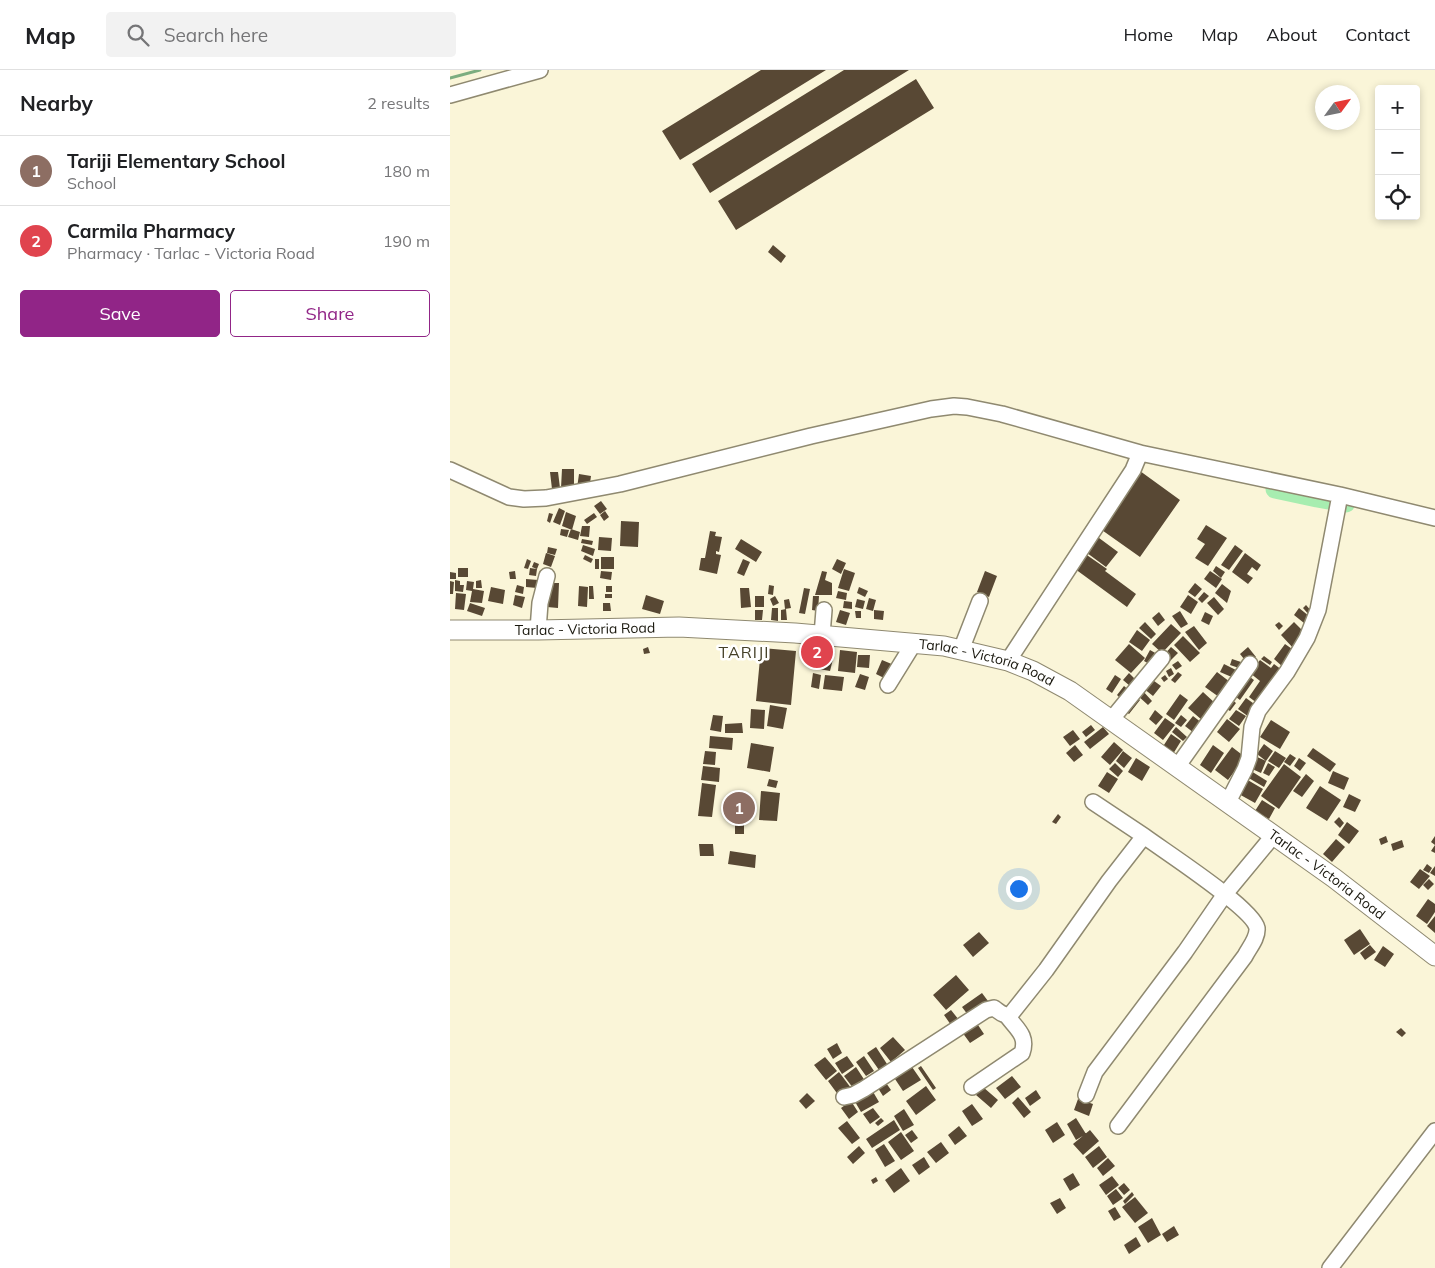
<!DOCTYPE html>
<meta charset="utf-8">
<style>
body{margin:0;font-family:Mulish,sans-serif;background:#f2f2f2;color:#202124}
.controls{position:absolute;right:15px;top:15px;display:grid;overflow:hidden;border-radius:5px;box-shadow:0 2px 8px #0003}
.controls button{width:45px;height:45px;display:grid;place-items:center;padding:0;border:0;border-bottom:1px solid #e0e0e0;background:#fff;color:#202124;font:25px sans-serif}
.compass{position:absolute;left:865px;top:15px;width:45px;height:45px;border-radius:50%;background:#fff;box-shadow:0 2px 8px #0003;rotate:57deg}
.you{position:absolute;left:568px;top:818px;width:18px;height:18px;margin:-12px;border:4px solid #fff;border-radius:50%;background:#1a73e8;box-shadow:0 0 0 8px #1a73e833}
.badge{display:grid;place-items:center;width:32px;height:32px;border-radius:50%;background:#912587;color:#fff;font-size:16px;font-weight:700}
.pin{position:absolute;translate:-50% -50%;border:2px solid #fff;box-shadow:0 1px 5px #0006}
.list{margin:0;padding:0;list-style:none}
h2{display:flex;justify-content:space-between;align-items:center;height:65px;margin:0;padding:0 20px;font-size:21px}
h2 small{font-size:16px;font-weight:400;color:#757577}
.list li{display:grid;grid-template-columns:32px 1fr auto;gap:15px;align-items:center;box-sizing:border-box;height:70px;padding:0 20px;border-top:1px solid #e0e0e0}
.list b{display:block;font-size:19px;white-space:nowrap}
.list p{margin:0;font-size:16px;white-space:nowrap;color:#757577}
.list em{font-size:16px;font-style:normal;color:#757577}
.actions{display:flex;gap:10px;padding:15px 20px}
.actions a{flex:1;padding:11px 0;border:1px solid #912587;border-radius:5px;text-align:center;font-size:18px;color:#912587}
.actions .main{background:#912587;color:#fff}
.icon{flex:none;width:28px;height:28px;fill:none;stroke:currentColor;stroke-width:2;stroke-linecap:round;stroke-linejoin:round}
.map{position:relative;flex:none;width:985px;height:1198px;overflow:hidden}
header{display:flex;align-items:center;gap:30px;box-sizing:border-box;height:70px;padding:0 25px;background:#fff;border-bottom:1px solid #e0e0e0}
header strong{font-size:24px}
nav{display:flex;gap:28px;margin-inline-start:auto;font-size:18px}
.search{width:350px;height:45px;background:#f2f2f2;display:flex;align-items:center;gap:12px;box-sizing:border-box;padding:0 18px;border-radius:5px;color:#757577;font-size:19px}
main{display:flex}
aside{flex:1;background:#fff}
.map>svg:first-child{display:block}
</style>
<header>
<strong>Map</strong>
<div class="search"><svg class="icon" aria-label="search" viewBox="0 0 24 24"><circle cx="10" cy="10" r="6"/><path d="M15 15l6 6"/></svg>Search here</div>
<nav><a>Home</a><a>Map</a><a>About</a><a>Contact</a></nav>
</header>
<main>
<aside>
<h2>Nearby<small>2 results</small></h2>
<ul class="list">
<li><span class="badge" style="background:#8d6e63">1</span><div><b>Tariji Elementary School</b><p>School</p></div><em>180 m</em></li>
<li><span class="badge" style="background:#e0444e">2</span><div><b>Carmila Pharmacy</b><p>Pharmacy · Tarlac - Victoria Road</p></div><em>190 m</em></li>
</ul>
<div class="actions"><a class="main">Save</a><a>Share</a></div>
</aside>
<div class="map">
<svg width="985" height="1198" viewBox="0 0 985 1198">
<rect width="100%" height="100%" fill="#faf5d8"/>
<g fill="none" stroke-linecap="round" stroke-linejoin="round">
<!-- stream -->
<path stroke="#7cad7f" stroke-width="3" d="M0,8L30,0"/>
<!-- river -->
<path stroke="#a7edb0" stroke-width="19" d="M825,419L867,428L896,433"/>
</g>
<!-- building -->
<path fill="#584834" d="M311,0H376L230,90L212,61Z
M394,0H459L260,123L242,94Z
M466,9L484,38L286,160L268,131Z
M323,175L336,186L331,193L318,182Z
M112,399H124V418H111Z
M690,401L730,430L690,487L649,458Z
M100,402H108L110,418L102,419Z
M129,404L141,406L139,420L127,418Z
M151,431L157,439L150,444L144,436Z
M109,438L115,441L110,455L103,452Z
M155,441L159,447L154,451L150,445Z
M116,442L126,446L122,460L112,456Z
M99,443L103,444L100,453L97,451Z
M144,443L147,447L137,454L134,450Z
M171,451L189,452L188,477L170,476Z
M756,455L777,468L758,496L745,488L755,474L747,469Z
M132,456H140L139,467L130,466Z
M111,459L119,460L117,467L110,465Z
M121,459L130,462L128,470L118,467Z
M260,461L266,462L265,466L272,467L269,482L266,481V484L271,485L267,504L249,500L251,488H255Z
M645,465L668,482L656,497L633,480Z
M149,467L162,468L161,481L148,480Z
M132,469L143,471L142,475L131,473Z
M291,469L312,482L306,492L285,479Z
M133,475L145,479L143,486L131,481Z
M785,475L793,481L779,500L771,495Z
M98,477L107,479L105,485L97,483Z
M631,481L657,499L655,501L686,524L677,537L621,496Z
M96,483L105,486L101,497L93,494Z
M795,483L811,495L807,501L802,497L797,504L803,508L798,514L782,502Z
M135,485L143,489L141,493L133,489Z
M151,487H164V499H151Z
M77,489L81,491L78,499L74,498Z
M145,489H149V499H145Z
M293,489L300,492L294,506L287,503Z
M387,489L396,493L391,504L382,499Z
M84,492L89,494L87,499L82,497Z
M766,496L775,502L771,508L763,501Z
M8,498H18V507H8Z
M80,498L87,499L86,506L79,505Z
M394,499L405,503L399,521L388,518Z
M65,501L66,509H60L59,502Z
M151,501L162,502L161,510L150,508Z
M372,501L377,502L375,510L382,513V525H365Z
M535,501L547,506L539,527L527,522Z
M760,501L772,509L766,518L754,509Z
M0,502L6,503V509H0Z
M76,509L88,510L87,518L76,517Z
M5,510L10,511V518V515H14L13,522L5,521Z
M31,510L32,518H26V511Z
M0,511L4,512L3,524H0Z
M17,511L24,512L23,519L34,521L32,533L20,532L22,521L16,520Z
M98,513H109L108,538L97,537Z
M745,513L752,519L745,527L738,522Z
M772,514L781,521L777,533L765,523Z
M67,515L74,517L73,524L65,522Z
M319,515L324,516L323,525L318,524Z
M129,516L138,517L137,537L128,536Z
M139,516H143L144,529H139Z
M156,516H162V522H156Z
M41,517L55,520L53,534L38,531Z
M409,517L418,521L415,527L407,523Z
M290,518H299L301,537L291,538Z
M354,518L360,519L355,544L349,543Z
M388,521L397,523L396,530L386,528Z
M754,522L759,526L752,533L748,529Z
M6,523L16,524L14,540L5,539Z
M155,524H162V528H155Z
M65,525L75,527L72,538L63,535Z
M196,525L214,531L210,544L192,539Z
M738,525L748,532L741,544L730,537Z
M305,526H314V537H305Z
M325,526L329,533L323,536L320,529Z
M363,526H369L368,541L362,540Z
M764,527L774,539L768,545L757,533Z
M419,528L426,530L423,541L416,539Z
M339,529L341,538L335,539L334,530Z
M407,529L415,531L413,539L405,537Z
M394,531L402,532V539L393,538Z
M20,533L35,538L32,546L17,541Z
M153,533H160L161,541H153Z
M856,535L863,543L860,546L853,538Z
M322,538H328V551L321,550Z
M849,538L859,546L854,553L844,545Z
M336,539L337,550H331V540Z
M305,540H313L312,550H305Z
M390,540L400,543L396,555L386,552Z
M424,540L434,541L433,550L424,549Z
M405,541H411V548H406Z
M730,541L738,554L731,558L722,546Z
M709,542L715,550L708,556L702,548Z
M755,542L763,546L759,555L751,551Z
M695,552L706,564L701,569L689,558Z
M829,552L833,556L829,560L825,555Z
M844,552L857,565L844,579L831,565Z
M721,554L731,563L712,583L702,574Z
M744,556L757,573L749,580L735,562Z
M687,560L700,570L692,581L679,572Z
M733,566L750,583L740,592L724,575Z
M679,574L695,588L681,603L665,590Z
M835,574L845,581L833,597L824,589Z
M362,576L385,581L380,601L358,597Z
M198,577L200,583L194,584L193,579Z
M721,577L728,583L720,591L714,585Z
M798,577L806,587L798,594L790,584Z
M311,578L346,581L341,635L306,631Z
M390,580L407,582L405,603L388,601Z
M700,580L707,584L701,595L694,591Z
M408,585H420L419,598L407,597Z
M814,586L822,592L820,595L811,589Z
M782,589L797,594L795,600L780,595Z
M432,590L444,595L438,610L426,604Z
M810,590L821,598L824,594L832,600L807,633L799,627L810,611L800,603Z
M728,591L732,596L726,600L722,595Z
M774,594L788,601L784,608L770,602Z
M721,598L724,604L719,607L716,601Z
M728,602L732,605L725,613L721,610Z
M767,602L780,612L769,627L755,617Z
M363,603L371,605L369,619L361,617Z
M679,603L686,610L680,616L673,610Z
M410,604L419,607L415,620L405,617Z
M375,605L394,607L392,621L373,619Z
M665,605L671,609L662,623L656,619Z
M715,605L718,609L714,612L711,608Z
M797,605L804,610L790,630L782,624Z
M700,608L711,616L703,626L693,618Z
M674,616L681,622L673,631L667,625Z
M692,620L702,631L698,635L687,625Z
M753,622L766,634L752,650L738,638Z
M730,624L738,630L724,650L716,644Z
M686,627L690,630L679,644L675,641Z
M779,627L786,633L780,641L772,636Z
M796,628L807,636L799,647L788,639Z
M320,635L337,638L333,659L317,656Z
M301,639L315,640L314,659L300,658Z
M705,640L713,647L706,655L699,649Z
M786,640L796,646L789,656L779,649Z
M263,645L273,646L271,662L260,660Z
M731,645L737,650L731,657L725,653Z
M743,646L752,653L744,663L735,656Z
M715,648L725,655L713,670L704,663Z
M777,649L790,659L779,672L767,662Z
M821,650L840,662L830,679L810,667Z
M292,653L293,663H275V654Z
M641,655L645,660L636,667L632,662Z
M653,657L659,664L640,679L634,672Z
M726,657L737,667L733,671L722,662Z
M623,660L630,669L620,676L613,667Z
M721,664L731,671L723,684L712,678Z
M260,666L283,668L282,680L259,678Z
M664,672L673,680L660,695L651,687Z
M301,673L324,677L320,702L297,698Z
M814,674L823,681L816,691L807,684Z
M625,675L633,685L624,692L616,683Z
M763,675L774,683L761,703L750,695Z
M782,677L795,687L778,710L765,700Z
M863,678L886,694L880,702L857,686Z
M255,681L266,682L265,695L253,694Z
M673,681L682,688L674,698L666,691Z
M825,681L836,688L829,698L818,691Z
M840,684L846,688L840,696L834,692Z
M805,686L816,691L811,703L800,698Z
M686,688L700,697L692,711L678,702Z
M849,688L856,693L850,701L844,696Z
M665,693L673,701L668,707L659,699Z
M818,693L825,697L819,706L813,703Z
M834,694L851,707L829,739L811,726Z
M253,696L270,698L269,712L251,710Z
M801,701L817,711L814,717L797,707Z
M883,701L899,708L894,720L878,713Z
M657,702L668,709L659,723L648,716Z
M856,704L864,711L852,727L843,721Z
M319,709L328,711L326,718L317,716Z
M796,709L813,719L805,733L787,723Z
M252,713L266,715L262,747L248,746Z
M870,716L891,730L877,751L856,738Z
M311,721L330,723L327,751L309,750Z
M899,724L911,730L905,742L893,737Z
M812,730L825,738L819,749L805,741Z
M294,744V764H285V745Z
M608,744L611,747L606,754L602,752Z
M889,747L894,753L890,758L884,752Z
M897,752L909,761L899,774L888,765Z
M936,766L938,772L931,775L929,769Z
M985,766V783L981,781L985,775L981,772Z
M886,769L895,777L882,792L873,784Z
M952,770L954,777L943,781L941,774Z
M249,774H263L264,786H250Z
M280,781L306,785L305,798L278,794Z
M977,794L982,798L979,803L973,800Z
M985,796V806L980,803Z
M970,799L980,806L969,819L960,812Z
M979,809L984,814L978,820L973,815Z
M978,829L985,834V842L977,854L966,846Z
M985,846V863L977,856Z
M910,859L920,874L904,885L894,870Z
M529,862L539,873L523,887L513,875Z
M920,875L926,882L915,890L910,883Z
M933,876L944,884L935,897L924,890Z
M506,905L519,920L496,940L483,925Z
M532,923L541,935L521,949L512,937Z
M501,940L509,950L501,955L494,945Z
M526,952L534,964L520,973L512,962Z
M951,958L956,963L952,967L946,962Z
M443,967L455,980L441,992L430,978Z
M387,973L392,983L383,989L377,979Z
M426,977L437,994L429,1000L417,983Z
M397,986L404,996L392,1004L385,993Z
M414,986L424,1001L416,1006L406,992Z
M375,987L387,1001L376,1010L364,995Z
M471,996L486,1018L483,1020L468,998Z
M406,997L417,1014L406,1022L394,1006Z
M462,997L471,1010L453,1021L445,1009Z
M389,1002L401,1018L389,1026L378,1011Z
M562,1006L571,1017L555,1029L546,1018Z
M434,1010L441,1020L433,1026L426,1015Z
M476,1016L486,1030L466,1045L456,1031Z
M533,1017L548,1030L541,1038L526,1025Z
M422,1020L429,1032L411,1042L404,1030Z
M586,1020L591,1028L580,1036L575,1028Z
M357,1023L365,1031L356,1039L349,1031Z
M568,1027L581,1042L574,1048L562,1033Z
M628,1029L643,1034L639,1046L624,1040Z
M401,1031L408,1042L399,1049L391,1038Z
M522,1034L533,1049L522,1056L512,1041Z
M423,1038L430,1047L420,1054L413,1044Z
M454,1039L464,1055L453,1061L444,1046Z
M431,1048L434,1051L428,1056L425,1053Z
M626,1048L636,1064L626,1070L617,1054Z
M444,1050L450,1060L422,1078L416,1069Z
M397,1051L410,1068L402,1074L388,1058Z
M607,1052L615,1065L603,1073L595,1060Z
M509,1056L517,1066L505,1075L498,1065Z
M462,1060L468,1068L461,1073L455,1065Z
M640,1060L649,1071L633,1085L623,1074Z
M451,1062L464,1081L451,1090L438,1072Z
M491,1072L499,1083L486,1093L477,1082Z
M434,1074L445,1091L435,1097L425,1080Z
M409,1076L415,1083L403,1094L397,1087Z
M649,1076L657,1087L643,1098L635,1087Z
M474,1087L480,1097L469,1105L462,1095Z
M658,1088L665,1096L653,1106L647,1098Z
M451,1098L460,1111L444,1123L435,1110Z
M623,1103L630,1115L620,1121L613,1109Z
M662,1106L669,1115L656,1125L649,1115Z
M426,1107L428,1111L423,1114L421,1110Z
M674,1113L680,1120L674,1125L668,1118Z
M666,1119L673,1128L663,1135L657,1126Z
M682,1122L684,1125L675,1134L673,1131Z
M685,1127L698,1143L685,1153L672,1137Z
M610,1128L616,1138L607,1144L600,1133Z
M665,1137L671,1147L664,1151L658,1141Z
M702,1148L711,1165L698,1173L688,1157Z
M724,1156L729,1165L717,1172L712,1164Z
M686,1167L691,1176L679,1184L674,1175Z"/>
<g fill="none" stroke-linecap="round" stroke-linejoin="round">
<!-- minor casing -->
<g stroke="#8f8970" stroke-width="18">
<path id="minor" d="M0,25L90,0
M0,400L59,427L74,429L96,428L170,414L361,366L481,339L504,336L517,337L552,344L690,383
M88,560L90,533L97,506
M372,565L374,540
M511,580L530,531
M558,591L683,400L690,383L890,425L985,448
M438,615L464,573
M661,650L712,588
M727,697L800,594
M643,732L694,766
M778,732L795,699L799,688L802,657L808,641L837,602L857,568L868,540L890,425
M522,1017L572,983C578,966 567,959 557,946
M636,1025L645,1002L735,882L775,824L823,766
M394,1027L403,1025L414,1019L536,940L544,938C550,942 554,947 561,944L596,900L659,811L694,766C714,781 803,838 807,858C808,868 799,878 795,886L668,1056
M880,1198L985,1061"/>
</g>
<!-- major casing -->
<g stroke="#8f8970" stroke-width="21">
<g id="major">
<path id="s1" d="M0,560H88L229,557L345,563L494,576L558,591L583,601L620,621L884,808L985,886"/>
</g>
</g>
<!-- minor -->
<use href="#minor" stroke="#fff" stroke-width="15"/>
<!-- major -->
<use href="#major" stroke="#fff" stroke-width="19"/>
</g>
<g text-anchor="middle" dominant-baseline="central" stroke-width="5" stroke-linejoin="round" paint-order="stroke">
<!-- street labels -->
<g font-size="14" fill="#19170d" stroke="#fff">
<text stroke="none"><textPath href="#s1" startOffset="135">Tarlac - Victoria Road</textPath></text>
<text stroke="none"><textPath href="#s1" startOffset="540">Tarlac - Victoria Road</textPath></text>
<text stroke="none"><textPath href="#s1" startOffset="945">Tarlac - Victoria Road</textPath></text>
</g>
<!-- quarter labels -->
<g font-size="16" letter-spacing="1" fill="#454028" stroke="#fff">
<text x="294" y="582">TARIJI</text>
</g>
</g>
</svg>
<div class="controls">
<button>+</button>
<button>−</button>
<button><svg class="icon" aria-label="locate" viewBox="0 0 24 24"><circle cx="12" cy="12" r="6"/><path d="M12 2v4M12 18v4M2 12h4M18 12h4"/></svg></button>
</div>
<svg class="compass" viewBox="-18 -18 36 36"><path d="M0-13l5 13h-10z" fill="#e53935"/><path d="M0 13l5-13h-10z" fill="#757577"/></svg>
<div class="you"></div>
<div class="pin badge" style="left:289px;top:738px;background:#8d6e63">1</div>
<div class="pin badge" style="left:367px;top:582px;background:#e0444e">2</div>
</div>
</main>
